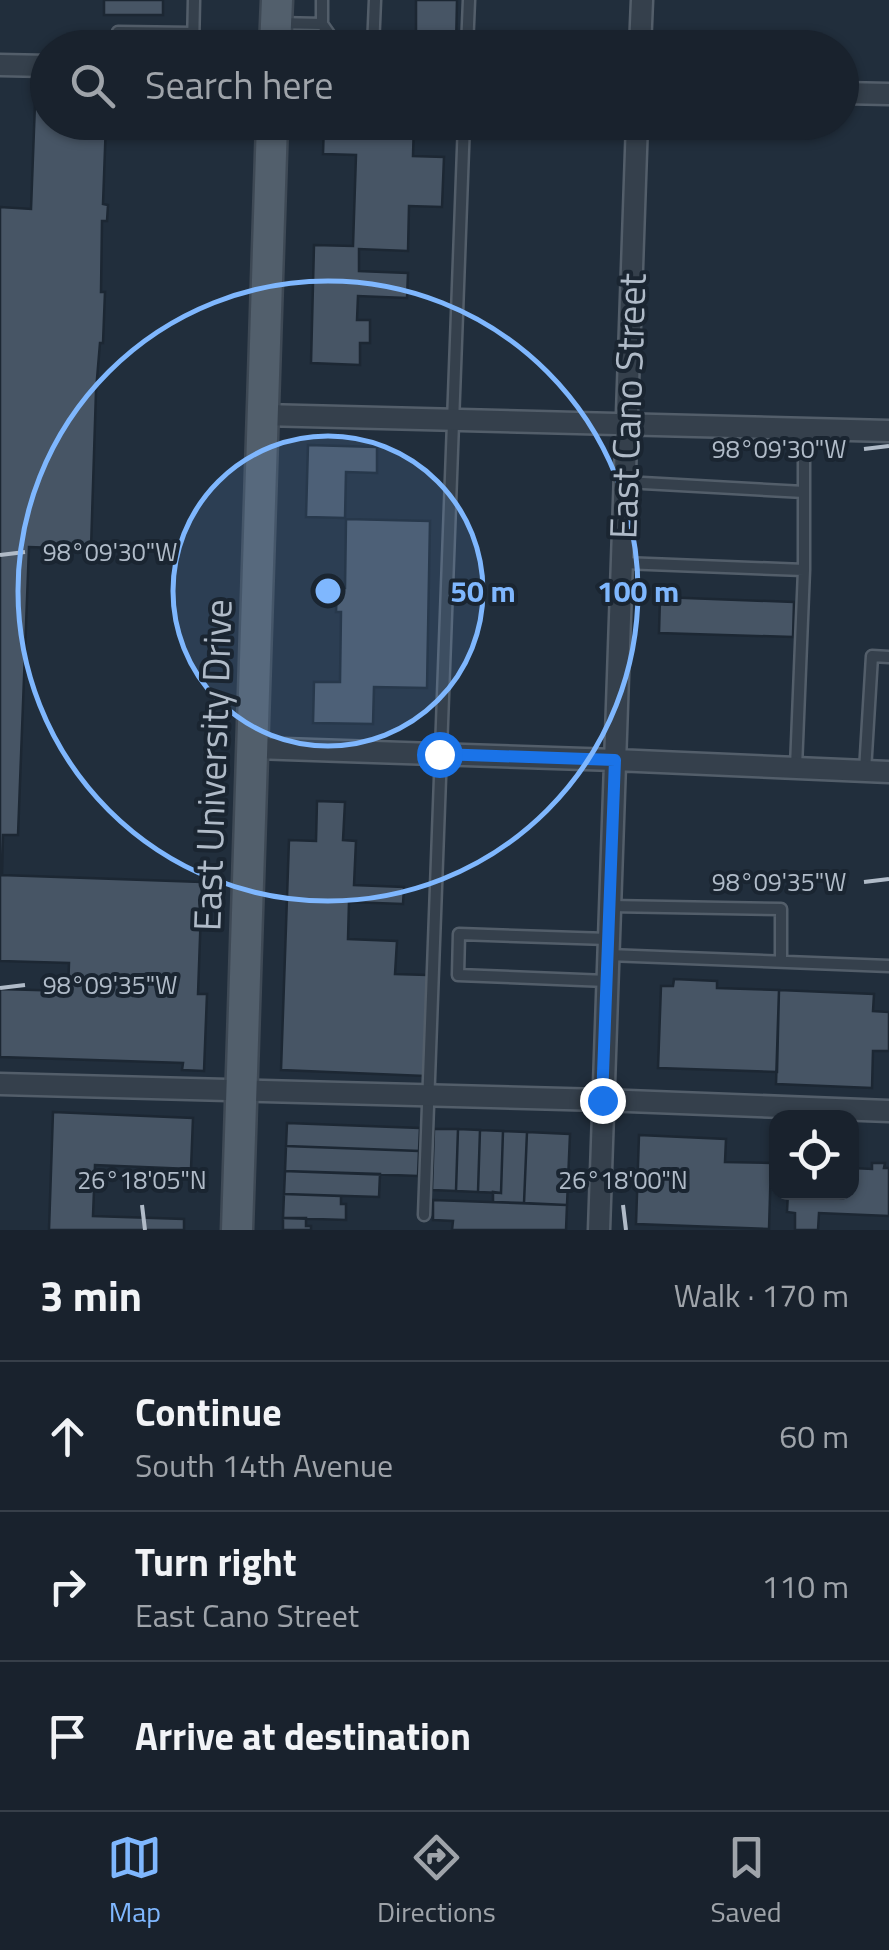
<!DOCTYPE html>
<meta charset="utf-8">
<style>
body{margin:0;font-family:"Titillium Web",sans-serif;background:#222a35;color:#f1f3f6}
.controls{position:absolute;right:30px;bottom:30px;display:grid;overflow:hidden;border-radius:20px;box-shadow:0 2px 8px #0004}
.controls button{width:90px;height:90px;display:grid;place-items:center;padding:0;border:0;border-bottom:2px solid #373f49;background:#19222d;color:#f1f3f6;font:50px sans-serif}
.stop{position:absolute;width:30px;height:30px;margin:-22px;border:8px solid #1a73e8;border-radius:50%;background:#fff}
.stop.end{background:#1a73e8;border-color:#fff;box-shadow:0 2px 10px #0008}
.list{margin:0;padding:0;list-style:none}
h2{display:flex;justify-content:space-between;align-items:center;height:130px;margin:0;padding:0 40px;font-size:42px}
h2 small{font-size:32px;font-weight:400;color:#9fa4aa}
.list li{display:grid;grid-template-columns:65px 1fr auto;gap:30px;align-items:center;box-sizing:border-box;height:150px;padding:0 40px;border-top:2px solid #373f49}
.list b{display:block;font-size:38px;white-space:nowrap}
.list p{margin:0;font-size:32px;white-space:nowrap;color:#9fa4aa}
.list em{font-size:32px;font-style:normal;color:#9fa4aa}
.icon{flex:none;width:55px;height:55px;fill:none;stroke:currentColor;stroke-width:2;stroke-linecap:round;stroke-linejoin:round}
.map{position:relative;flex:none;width:889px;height:1230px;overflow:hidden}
.search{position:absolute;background:#19222d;box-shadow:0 2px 8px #0004;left:30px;right:30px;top:30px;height:110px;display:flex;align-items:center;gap:25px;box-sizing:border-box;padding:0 35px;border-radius:55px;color:#9fa4aa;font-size:38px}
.sheet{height:580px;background:#19222d}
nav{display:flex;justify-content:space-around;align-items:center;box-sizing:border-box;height:140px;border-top:2px solid #373f49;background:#19222d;font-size:28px;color:#9fa4aa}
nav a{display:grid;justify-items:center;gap:5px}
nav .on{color:#7fb7fe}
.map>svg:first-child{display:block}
</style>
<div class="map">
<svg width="889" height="1230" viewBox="0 0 889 1230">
<rect width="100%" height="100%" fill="#212e3c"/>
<!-- building -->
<path fill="#475565" stroke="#1c2733" stroke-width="2.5" d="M104,0H163V15H104Z
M416,0H457L456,48H416Z
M35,103L48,104V122H106L103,204L108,205L107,221H102L101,292H105L103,343H100L96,391L91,549L29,547L18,835H3L2,875L202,882L198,994H207L204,1071L182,1070L183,1063L0,1057V989L68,991L69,963L0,961V207L31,209Z
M324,122H414L413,156L444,157L442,207L409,206L408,251L359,249V271L408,273L407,298L358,296L357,320H370V343H360V365L311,363L314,245L353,246L356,155L323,154Z
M308,445L377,447V473L346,472L345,518L306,517Z
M346,519L430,521L427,688L374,687L373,724L313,723L314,682H340L341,612H336L337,588H345Z
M660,597L794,602L793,637L659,633Z
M317,801L345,802L343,840L356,841L354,885L404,887L403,904L349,902L348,939L397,941L395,974L428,975L425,1076L281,1070L289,840L316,841Z
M674,979L717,981V988L779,990L777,1072L658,1068L661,986H673Z
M779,990L874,994L873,1011L889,1012V1051H873L872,1088L776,1084Z
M53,1112L193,1118L191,1169L95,1165L93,1216L184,1219V1230H49Z
M287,1123L420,1128L419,1151L286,1146Z
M434,1129H458L456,1191L432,1190Z
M458,1129L480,1130L478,1192L456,1191Z
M480,1130L503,1131L501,1193L478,1192Z
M503,1131L527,1132L524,1203L493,1202V1192L501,1193Z
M527,1132L570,1134L567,1205L524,1203Z
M639,1135L726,1139L725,1162L771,1163L769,1229L636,1224Z
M286,1146L419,1151L418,1176L285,1171Z
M872,1163H885L884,1168H889V1216L819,1213L818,1230H795V1213L787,1212L788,1192H852V1168L872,1169Z
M285,1171L380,1174L379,1197L284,1194Z
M284,1194L341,1196V1204H346V1220L283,1218Z
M433,1200L567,1205L566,1230H452L453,1221L433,1220Z
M283,1218H306V1226H311V1230H283Z"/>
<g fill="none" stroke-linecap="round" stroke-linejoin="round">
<!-- lane casing -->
<g stroke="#535e6a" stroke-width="15">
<path id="lane" d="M322,0V24
M277,23L322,24L334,41
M334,47V41H374
M117,48L118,32L193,33
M193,48L194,0
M373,48L375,0
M467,48L469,0
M625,482L804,492
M623,563L804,570V429
M796,767L804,570
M865,771L872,656L889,657
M610,906L781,909V961
M608,955L889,966
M607,981L458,975L459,934L608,939
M424,1215L464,122"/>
</g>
<!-- street casing -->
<g stroke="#535e6a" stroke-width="25">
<path id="street" d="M640,48L642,0
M0,65L48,66
M842,93L889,94
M263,415L889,431
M252,748L615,760L889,772
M0,1084L602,1100L889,1111
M599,1230L637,122"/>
</g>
<!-- primary casing -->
<g stroke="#3e4955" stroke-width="35">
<path id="primary" d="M275,48L277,0
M237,1230L272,122"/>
</g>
<!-- lane -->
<use href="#lane" stroke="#35404c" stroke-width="10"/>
<!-- street -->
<use href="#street" stroke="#35404c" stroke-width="20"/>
<!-- primary -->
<use href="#primary" stroke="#525f6c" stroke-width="30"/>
</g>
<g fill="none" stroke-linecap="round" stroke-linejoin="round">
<!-- route -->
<path stroke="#1a73e8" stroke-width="12" d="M439,754L615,760L602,1100"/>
</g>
<!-- ticks -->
<path fill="none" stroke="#b0bbc8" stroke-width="4" d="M864,449L889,446M0,555L25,552M864,882L889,879M0,988L25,985M142,1205L145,1230M623,1205L626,1230"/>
<!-- distance rings -->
<circle cx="328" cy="591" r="155" fill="#7fb7fe" fill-opacity=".12"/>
<g fill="none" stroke="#7fb7fe" stroke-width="5">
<circle cx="328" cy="591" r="155"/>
<circle cx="328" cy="591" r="310"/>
</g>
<g text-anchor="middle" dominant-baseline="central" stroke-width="8" stroke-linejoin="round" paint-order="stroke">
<!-- street labels -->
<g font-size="38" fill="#b0bbc8" stroke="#1a2531">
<text transform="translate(627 406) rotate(-88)">East Cano Street</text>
<text transform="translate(212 765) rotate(-88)">East University Drive</text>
</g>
</g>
<g font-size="25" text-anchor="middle" fill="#b0bbc8" stroke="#1a2531" stroke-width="8" stroke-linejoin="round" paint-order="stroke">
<text x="779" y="458">98°09'30"W</text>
<text x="110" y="561">98°09'30"W</text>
<text x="779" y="891">98°09'35"W</text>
<text x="110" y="994">98°09'35"W</text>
<text x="142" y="1189">26°18'05"N</text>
<text x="623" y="1189">26°18'00"N</text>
</g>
<circle cx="328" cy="591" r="15" fill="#7fb7fe" stroke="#1a2531" stroke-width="5"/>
<g font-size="30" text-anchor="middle" font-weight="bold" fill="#7fb7fe" stroke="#1a2531" stroke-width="8" stroke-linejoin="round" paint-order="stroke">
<text x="483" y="602">50 m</text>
<text x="638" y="602">100 m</text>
</g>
</svg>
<div class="controls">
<button><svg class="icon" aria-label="locate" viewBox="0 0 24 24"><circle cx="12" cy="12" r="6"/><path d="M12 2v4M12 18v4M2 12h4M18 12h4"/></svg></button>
</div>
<div class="stop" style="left:439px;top:754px"></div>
<div class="stop end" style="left:602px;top:1100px"></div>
<div class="search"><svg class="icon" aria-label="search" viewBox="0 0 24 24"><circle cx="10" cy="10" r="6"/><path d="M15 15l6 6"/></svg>Search here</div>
</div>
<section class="sheet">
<h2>3 min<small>Walk · 170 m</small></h2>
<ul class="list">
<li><svg class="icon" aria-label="ahead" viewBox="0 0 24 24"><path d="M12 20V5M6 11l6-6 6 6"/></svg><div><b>Continue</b><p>South 14th Avenue</p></div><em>60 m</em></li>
<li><svg class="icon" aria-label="right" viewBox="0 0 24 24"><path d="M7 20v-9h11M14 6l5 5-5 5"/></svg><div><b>Turn right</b><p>East Cano Street</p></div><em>110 m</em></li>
<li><svg class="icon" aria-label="arrive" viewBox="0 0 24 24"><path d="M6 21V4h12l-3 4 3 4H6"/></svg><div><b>Arrive at destination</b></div></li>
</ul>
</section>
<nav>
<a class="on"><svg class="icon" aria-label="map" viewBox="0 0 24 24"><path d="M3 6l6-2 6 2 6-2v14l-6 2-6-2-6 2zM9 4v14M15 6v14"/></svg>Map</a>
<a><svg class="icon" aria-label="directions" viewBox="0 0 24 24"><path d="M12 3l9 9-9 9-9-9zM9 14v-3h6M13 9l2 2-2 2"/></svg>Directions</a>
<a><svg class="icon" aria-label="saved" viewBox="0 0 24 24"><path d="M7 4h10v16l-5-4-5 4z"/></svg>Saved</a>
</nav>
